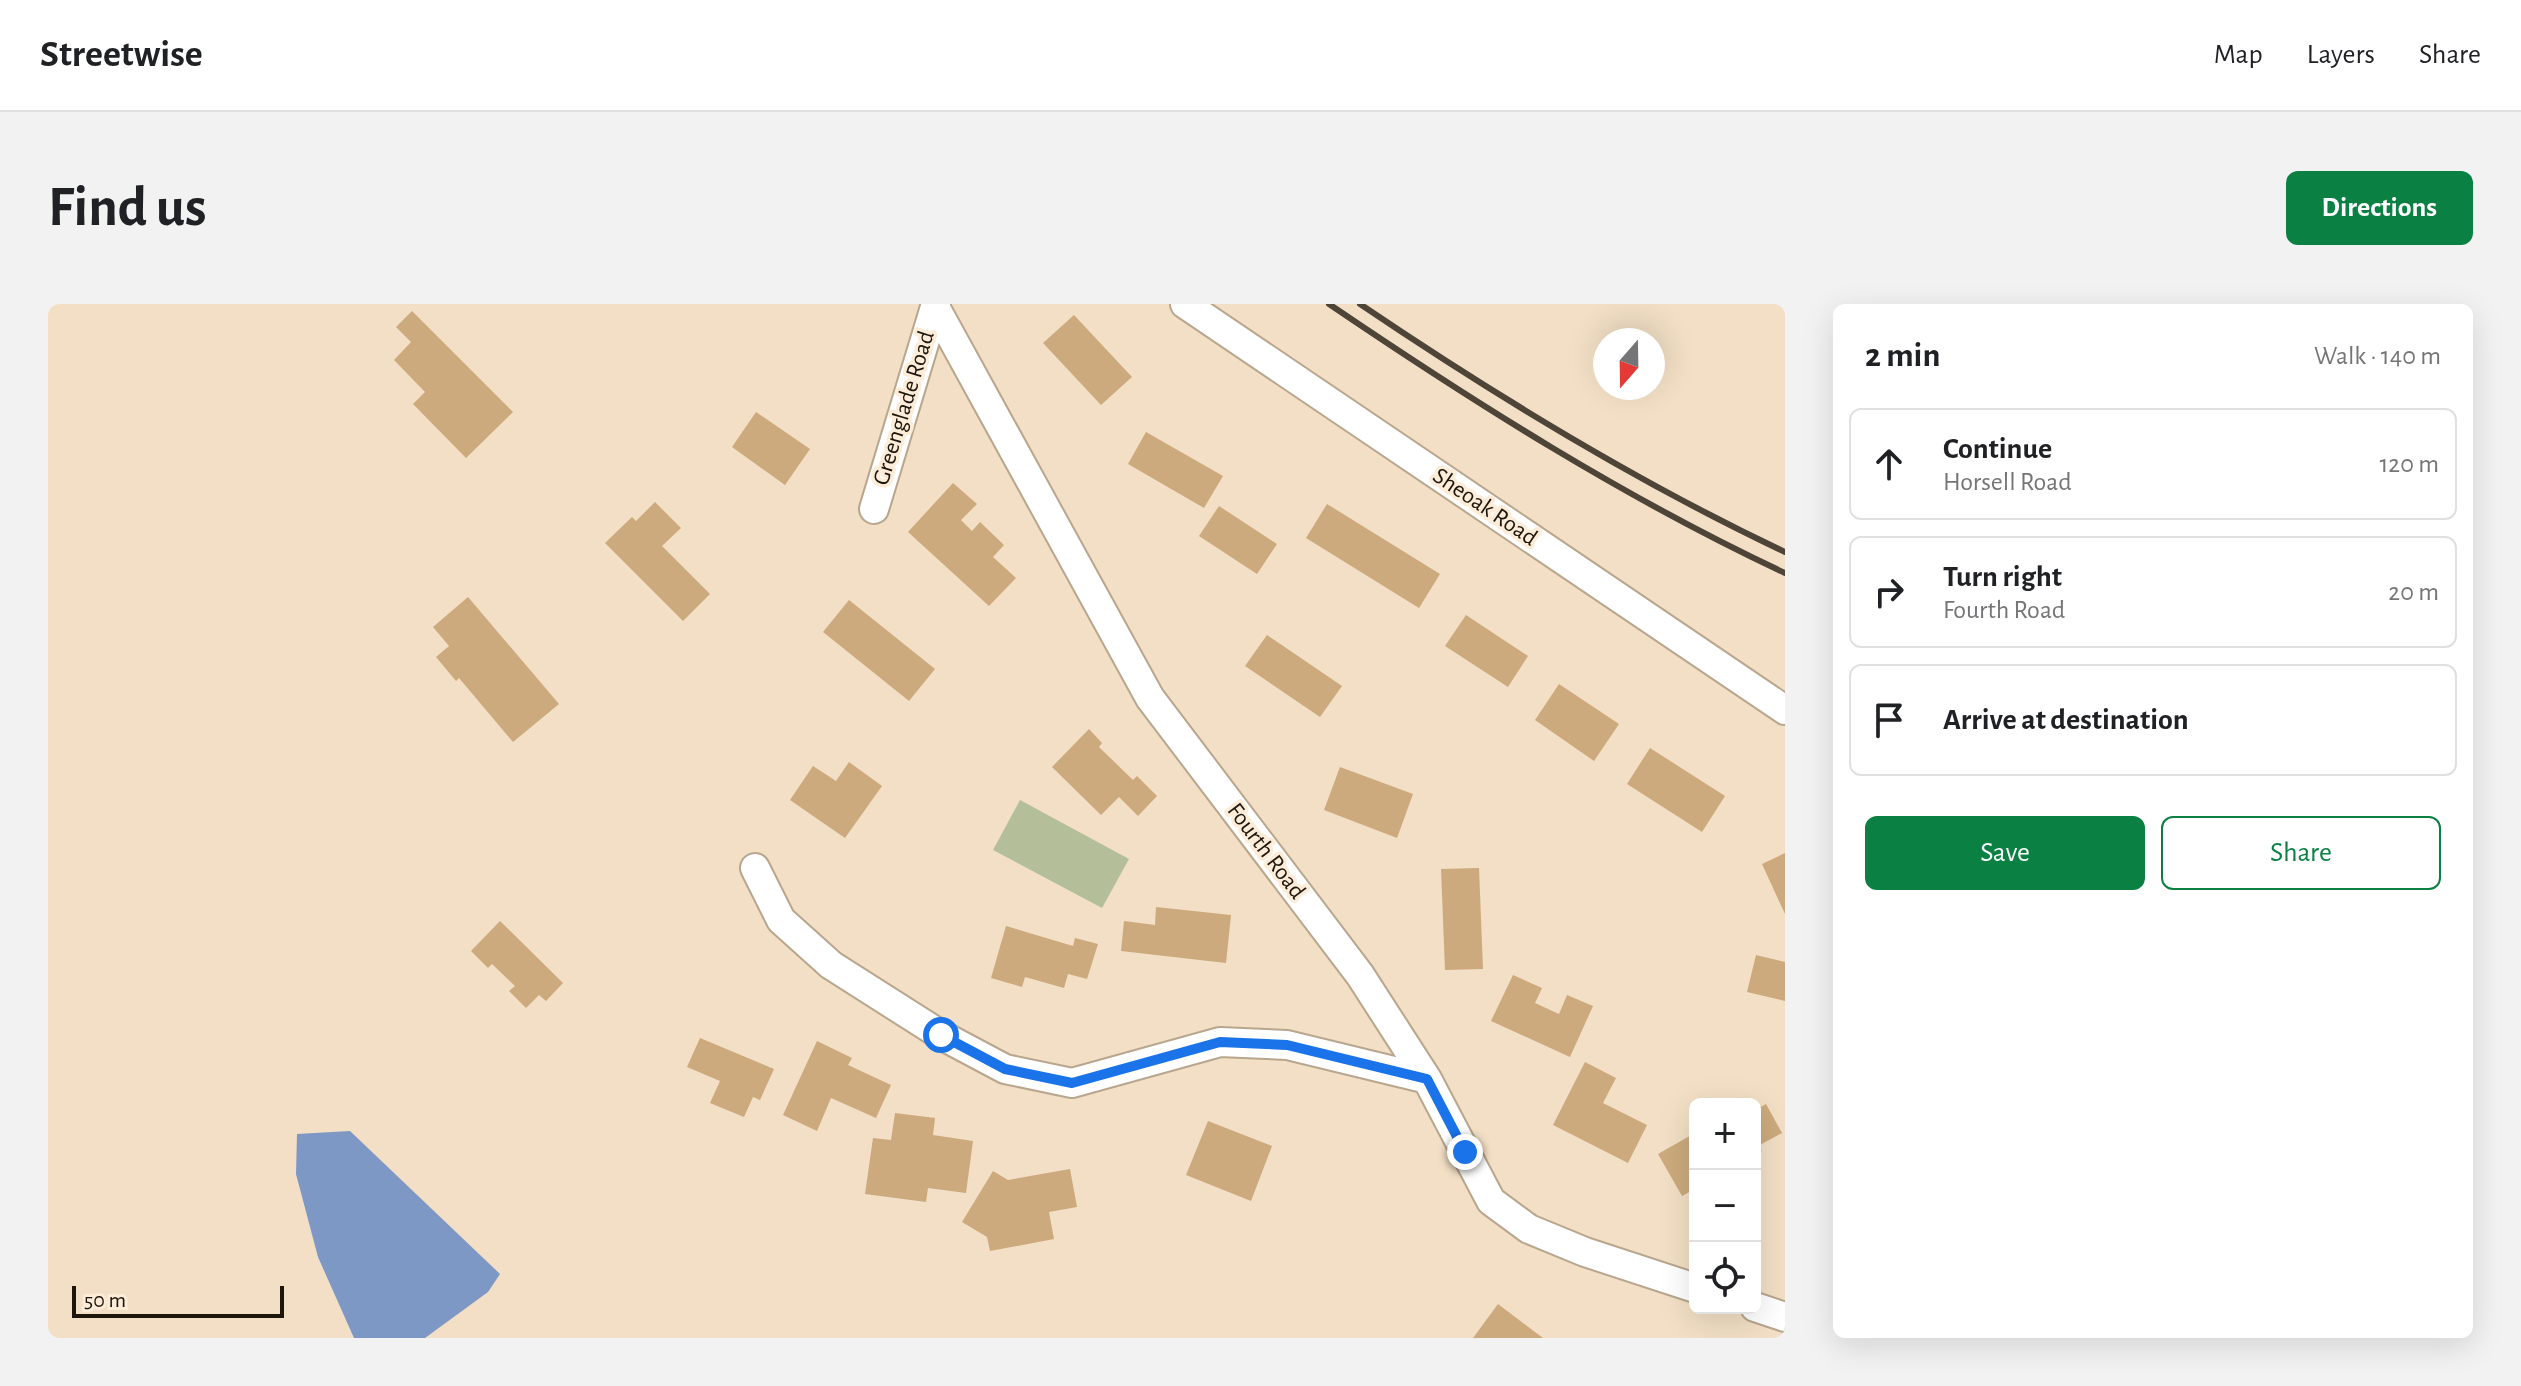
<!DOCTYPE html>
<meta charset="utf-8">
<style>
body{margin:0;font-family:"Alegreya Sans",sans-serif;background:#f2f2f2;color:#202124}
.controls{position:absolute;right:24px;bottom:24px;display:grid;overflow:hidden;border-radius:12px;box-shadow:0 8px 32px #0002}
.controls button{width:72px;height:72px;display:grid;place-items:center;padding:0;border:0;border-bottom:2px solid #e0e0e0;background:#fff;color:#202124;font:40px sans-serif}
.compass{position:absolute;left:1545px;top:24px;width:72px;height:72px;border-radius:50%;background:#fff;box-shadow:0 8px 32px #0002;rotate:200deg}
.scale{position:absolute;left:24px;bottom:20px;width:212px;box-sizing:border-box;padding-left:8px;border:4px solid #1d160d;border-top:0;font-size:22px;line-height:28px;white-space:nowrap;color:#1d160d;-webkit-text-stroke:6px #fcecd8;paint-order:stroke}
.stop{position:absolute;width:24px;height:24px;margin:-18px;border:6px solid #1a73e8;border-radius:50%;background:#fff}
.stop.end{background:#1a73e8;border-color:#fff;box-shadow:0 2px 8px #0008}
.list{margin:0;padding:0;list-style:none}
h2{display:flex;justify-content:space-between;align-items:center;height:104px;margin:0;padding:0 32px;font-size:34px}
h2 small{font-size:26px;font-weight:400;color:#757577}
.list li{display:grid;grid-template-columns:52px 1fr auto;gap:24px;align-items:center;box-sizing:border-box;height:112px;margin:0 16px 16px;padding:0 16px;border:2px solid #e0e0e0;border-radius:12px}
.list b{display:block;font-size:30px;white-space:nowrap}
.list p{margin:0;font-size:26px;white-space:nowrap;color:#757577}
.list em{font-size:26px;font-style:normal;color:#757577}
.actions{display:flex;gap:16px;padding:24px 32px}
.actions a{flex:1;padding:18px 0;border:2px solid #0b8043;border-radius:12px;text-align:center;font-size:28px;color:#0b8043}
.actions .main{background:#0b8043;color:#fff}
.icon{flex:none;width:44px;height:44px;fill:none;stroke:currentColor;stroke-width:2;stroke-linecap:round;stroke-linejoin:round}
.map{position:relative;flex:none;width:1737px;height:1034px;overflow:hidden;border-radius:12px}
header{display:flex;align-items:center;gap:48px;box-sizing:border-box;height:112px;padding:0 40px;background:#fff;border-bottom:2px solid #e0e0e0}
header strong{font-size:38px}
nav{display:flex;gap:44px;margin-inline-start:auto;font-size:28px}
.intro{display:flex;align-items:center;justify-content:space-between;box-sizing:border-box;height:192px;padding:0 48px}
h1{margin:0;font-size:56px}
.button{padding:20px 36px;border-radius:12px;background:#0b8043;color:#fff;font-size:28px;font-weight:700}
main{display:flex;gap:48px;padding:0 48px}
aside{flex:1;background:#fff;border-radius:12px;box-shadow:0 8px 32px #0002}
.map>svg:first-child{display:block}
</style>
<header>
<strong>Streetwise</strong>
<nav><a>Map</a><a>Layers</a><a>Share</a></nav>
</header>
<div class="intro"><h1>Find us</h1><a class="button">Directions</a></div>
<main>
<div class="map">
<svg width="1737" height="1034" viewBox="0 0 1737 1034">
<rect width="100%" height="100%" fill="#f2dfc5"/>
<!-- green -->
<path fill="#b4bf9a" d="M972,496L1081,555L1054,604L945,546Z"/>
<!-- water -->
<path fill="#7d98c4" d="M302,827L452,970L440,988L377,1034H306L270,953L248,870L249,830Z"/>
<!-- building -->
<path fill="#ccaa7d" d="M364,7L465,108L418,154L365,100L377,88L346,56L363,38L348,23Z
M1026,11L1084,73L1053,101L995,39Z
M708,108L762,145L737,181L684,143Z
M1098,128L1175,172L1156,204L1080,160Z
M905,179L929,200L913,216L924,227L932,218L956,241L945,253L968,274L941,302L860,228Z
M607,198L633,224L614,242L662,290L635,317L557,239L584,213L588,217Z
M1279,200L1392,270L1371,304L1258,234Z
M1171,202L1229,240L1209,270L1151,232Z
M420,293L511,400L465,438L411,374L408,377L388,353L401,342L385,323Z
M801,296L887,365L861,397L775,328Z
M1418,311L1480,352L1460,383L1397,342Z
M1219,331L1294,382L1272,413L1197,362Z
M1511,380L1571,420L1546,457L1487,416Z
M1041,425L1054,439L1051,443L1085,476L1089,472L1109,492L1090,512L1071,493L1053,511L1004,463Z
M1602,444L1677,492L1654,528L1579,480Z
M801,458L834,482L797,534L742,496L765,462L788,477Z
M1292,463L1365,490L1349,534L1276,506Z
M1737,549V610L1714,560Z
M1431,564L1435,665L1397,666L1393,565Z
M1108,603L1183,611L1178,659L1073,647L1076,617L1107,621Z
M452,617L515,679L498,697L491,691L478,704L461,687L467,682L444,660L440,664L423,647Z
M958,622L1025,642L1027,634L1050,640L1039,675L1020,670L1016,684L977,673L974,683L943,674Z
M1708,651L1737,658V697L1699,688Z
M1465,671L1494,684L1487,699L1511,710L1519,691L1545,702L1522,753L1443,717Z
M652,734L726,765L712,796L705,793L696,813L662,799L672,777L639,763Z
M769,737L804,754L800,761L843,781L828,814L783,794L769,827L735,811Z
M1537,758L1568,774L1555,799L1599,821L1580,859L1505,821Z
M1718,800L1734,829L1710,842L1714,847L1707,851V806Z
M847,809L887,814L885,831L925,837L918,889L880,884L878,898L817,890L825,834L843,836Z
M1160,817L1224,842L1203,897L1138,871Z
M1647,829V885L1634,892L1610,850Z
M1022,865L1029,903L1001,908L1006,935L942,947L939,933L914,918L945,867L960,876Z
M1450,1000L1495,1034H1425Z"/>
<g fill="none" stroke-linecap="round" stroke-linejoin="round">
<!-- minor casing -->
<g stroke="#b8a68e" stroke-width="32">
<path id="minor" d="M888,0L887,3L1102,394L1312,671L1379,775L1443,897L1481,925L1537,948L1647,984
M1137,0L1737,406
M826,205L887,3
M707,564L733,616L783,661L893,731L957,765L1024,779L1172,738L1239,741L1379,775
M1707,1003L1737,1013"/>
</g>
<!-- minor -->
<use href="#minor" stroke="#fff" stroke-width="28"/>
<!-- rail -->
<path stroke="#4e4437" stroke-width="6" d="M1281,0C1427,99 1577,194 1737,269
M1312,0C1448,92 1589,178 1737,248"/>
</g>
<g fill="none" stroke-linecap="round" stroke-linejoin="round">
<!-- route -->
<path stroke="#1a73e8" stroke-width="10" d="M893,731L957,765L1024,779L1172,738L1239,741L1379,775L1417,848"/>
</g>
<g text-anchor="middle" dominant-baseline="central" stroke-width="7" stroke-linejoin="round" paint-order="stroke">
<!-- street labels -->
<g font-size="24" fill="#1d160d" stroke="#fcecd8">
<text transform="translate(856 104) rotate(-73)">Greenglade Road</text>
<text transform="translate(1437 203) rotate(34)">Sheoak Road</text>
<text transform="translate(1218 547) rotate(53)">Fourth Road</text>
</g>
</g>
</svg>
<div class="controls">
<button>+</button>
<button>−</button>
<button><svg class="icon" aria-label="locate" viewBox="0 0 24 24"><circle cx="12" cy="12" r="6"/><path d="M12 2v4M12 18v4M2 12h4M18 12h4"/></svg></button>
</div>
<svg class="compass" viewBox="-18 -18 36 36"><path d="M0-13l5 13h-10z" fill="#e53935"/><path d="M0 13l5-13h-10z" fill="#757577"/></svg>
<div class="scale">50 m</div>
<div class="stop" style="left:893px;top:731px"></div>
<div class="stop end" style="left:1417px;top:848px"></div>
</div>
<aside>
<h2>2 min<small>Walk · 140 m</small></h2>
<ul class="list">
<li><svg class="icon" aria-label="ahead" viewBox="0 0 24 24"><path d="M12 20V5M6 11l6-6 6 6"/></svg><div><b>Continue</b><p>Horsell Road</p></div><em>120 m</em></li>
<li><svg class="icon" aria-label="right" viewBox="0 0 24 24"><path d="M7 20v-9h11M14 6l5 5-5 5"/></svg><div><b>Turn right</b><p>Fourth Road</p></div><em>20 m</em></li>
<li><svg class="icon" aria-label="arrive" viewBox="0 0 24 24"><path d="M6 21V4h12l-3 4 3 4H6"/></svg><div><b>Arrive at destination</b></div></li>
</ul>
<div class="actions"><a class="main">Save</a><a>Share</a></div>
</aside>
</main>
